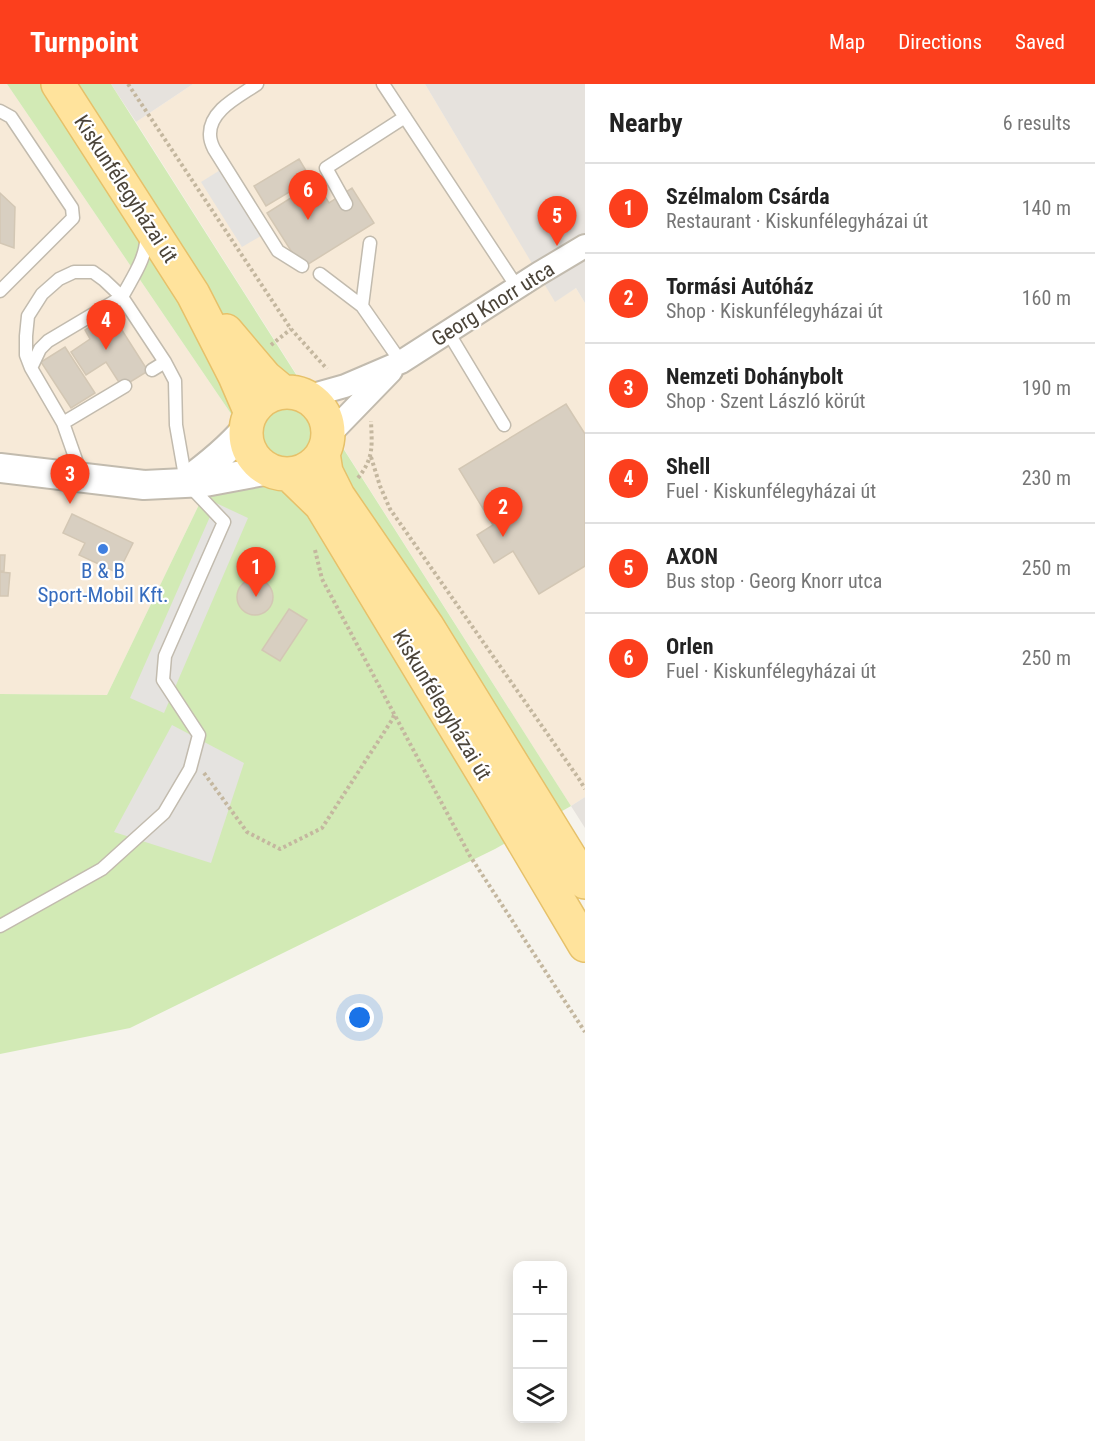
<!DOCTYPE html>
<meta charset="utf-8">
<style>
body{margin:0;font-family:"Roboto Condensed",sans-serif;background:#f2f2f2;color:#222}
.controls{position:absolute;right:18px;bottom:18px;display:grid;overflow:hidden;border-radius:12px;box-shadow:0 3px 15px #0003}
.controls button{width:54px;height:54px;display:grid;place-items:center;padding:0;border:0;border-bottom:2px solid #e0e0e0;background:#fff;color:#222;font:30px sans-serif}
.you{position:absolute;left:360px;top:934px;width:21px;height:21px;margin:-15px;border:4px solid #fff;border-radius:50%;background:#1a73e8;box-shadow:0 0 0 9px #1a73e833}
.badge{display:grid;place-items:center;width:39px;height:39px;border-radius:50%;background:#fc3f1d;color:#fff;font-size:20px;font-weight:700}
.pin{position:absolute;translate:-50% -50px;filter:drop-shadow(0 2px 3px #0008)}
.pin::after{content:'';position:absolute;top:32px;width:21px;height:18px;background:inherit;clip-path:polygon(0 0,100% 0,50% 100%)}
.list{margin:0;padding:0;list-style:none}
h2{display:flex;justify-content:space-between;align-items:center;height:78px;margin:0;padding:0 24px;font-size:26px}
h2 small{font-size:20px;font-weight:400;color:#767676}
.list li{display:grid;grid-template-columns:39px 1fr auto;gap:18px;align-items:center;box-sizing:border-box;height:90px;padding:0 24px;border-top:2px solid #e0e0e0}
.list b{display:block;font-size:22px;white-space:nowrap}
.list p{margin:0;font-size:20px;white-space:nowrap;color:#767676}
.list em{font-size:20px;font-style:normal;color:#767676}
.icon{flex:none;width:33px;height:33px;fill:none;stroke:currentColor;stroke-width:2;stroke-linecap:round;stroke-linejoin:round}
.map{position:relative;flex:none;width:585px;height:1357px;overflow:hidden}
header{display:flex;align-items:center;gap:36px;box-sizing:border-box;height:84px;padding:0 30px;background:#fc3f1d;color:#fff}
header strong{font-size:28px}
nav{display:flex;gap:33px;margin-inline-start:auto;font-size:21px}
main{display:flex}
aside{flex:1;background:#fff}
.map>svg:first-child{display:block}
</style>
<header>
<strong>Turnpoint</strong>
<nav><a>Map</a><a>Directions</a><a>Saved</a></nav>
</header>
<main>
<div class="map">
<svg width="585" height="1357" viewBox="0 0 585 1357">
<rect width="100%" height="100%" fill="#f6f3ec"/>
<!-- commercial -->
<path fill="#f7ead8" d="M0,0H7L238,340L107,611L0,610Z
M193,0H425L555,217L576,204L585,219V713L571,722L136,38Z"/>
<!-- industrial -->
<path fill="#e6e2dd" d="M111,0H193L136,38Z
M425,0H585V219L576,204L555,218Z
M585,713V744L571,722Z"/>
<!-- green -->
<path fill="#d2eab5" d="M7,0H111L571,722L495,765L130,944L0,970V610L107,611L238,340Z"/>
<!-- parking -->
<path fill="#e5e3e0" d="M225,83L266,149L242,163L201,98Z
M216,419L248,434L164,629L130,614Z
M172,641L244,679L211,779L114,748Z"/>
<!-- building -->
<path fill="#d8cfc1" stroke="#d3c7b4" stroke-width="1.5" d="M299,75L311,95L266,122L254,102Z
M316,98L329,119L352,104L374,139L302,184L267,129Z
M0,109L15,123L14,164L0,159Z
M111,229L148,287L122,303L106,278L86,291L71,268L90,255L85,246Z
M65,263L95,309L71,324L41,278Z
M566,320L585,350V482L539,510L513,467L494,479L477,451L493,441L459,385Z
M72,430L133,459L118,489L79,471L85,459L63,449Z
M0,471H5L4,487H0Z
M0,488L10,489L8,512H0Z
M237 513a18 18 0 1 1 36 0a18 18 0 1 1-36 0Z
M289,525L307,536L280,577L262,566Z"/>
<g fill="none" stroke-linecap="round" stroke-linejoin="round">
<!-- service casing -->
<g stroke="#c2bbae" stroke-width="15">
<path id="service" d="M257,0C240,12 209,26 210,51C210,56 212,61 214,65L278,167L302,182
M383,0L517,203
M0,27L11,33L72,124L73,134L0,207
M346,120L326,84L405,33
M320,190L362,222L401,278
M362,222L370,159
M448,248L504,341
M31,284L26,271V252L28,232L42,210L59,195L74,188H93L104,196L122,213L48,257L40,265L31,284L63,339L82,393
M152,286L165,278
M63,339L125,302
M0,842L102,785L164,729L190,685L199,651L163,596L165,572L224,438L186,398L176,341L175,297L165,278L122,213C132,194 148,172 146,151"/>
</g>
<!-- minor casing -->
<g stroke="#c2bbae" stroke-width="26">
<path id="minor" d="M306,313L345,302L401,278L538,190L585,162
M328,352L391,287"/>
</g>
<!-- tertiary casing -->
<g stroke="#c2bbae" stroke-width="32">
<path id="tertiary" d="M0,384L144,401L205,398L269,386
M186,398C208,382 228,366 246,345"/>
</g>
<!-- primary casing -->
<g stroke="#e6c16a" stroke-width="36">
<path id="primary" d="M58,0L193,210L235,292L251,329
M226,247L265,293L283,308
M246 349a41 41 0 1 1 82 0a41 41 0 1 1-82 0Z
M323,369L326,388L338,412L427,542L585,798
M289,390L321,421L492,704L585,861"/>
</g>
<!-- path -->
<path stroke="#c4b79f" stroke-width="4" stroke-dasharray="3 3" stroke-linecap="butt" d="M128,0L291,245L327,285
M271,261L291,245
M371,373L380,402L390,425L579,695L585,705
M358,394C374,374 372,362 371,337
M315,466L322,495L470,772L585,948
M204,689L247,748L280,765L322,744L392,636L394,631"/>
<!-- service -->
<use href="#service" stroke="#fff" stroke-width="12"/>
<!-- minor -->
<use href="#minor" stroke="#fff" stroke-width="22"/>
<!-- tertiary -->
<use href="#tertiary" stroke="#fff" stroke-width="28"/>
<!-- primary -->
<use href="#primary" stroke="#ffe39c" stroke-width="33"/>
</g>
<!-- markers -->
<circle fill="#3f7fe0" stroke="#fff" stroke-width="2" cx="103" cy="465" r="6"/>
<g text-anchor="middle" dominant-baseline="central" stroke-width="4.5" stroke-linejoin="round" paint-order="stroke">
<!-- street labels -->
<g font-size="21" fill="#4b4439" stroke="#fff">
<text transform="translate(126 105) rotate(57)">Kiskunfélegyházai út</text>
<text transform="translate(493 220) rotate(-32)">Georg Knorr utca</text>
<text transform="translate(442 621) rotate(59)">Kiskunfélegyházai út</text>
</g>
<!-- shop labels -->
<g font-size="21" fill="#366cbe" stroke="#fff">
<text x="103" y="487">B &amp; B<tspan x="103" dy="24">Sport-Mobil Kft.</tspan></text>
</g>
</g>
</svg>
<div class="controls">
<button>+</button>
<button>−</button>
<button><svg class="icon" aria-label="layers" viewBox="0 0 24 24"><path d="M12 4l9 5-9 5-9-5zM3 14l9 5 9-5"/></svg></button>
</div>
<div class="you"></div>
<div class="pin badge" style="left:256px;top:513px">1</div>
<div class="pin badge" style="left:503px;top:453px">2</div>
<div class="pin badge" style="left:70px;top:420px">3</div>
<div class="pin badge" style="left:106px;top:266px">4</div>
<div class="pin badge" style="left:557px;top:162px">5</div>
<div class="pin badge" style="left:308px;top:136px">6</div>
</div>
<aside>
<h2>Nearby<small>6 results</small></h2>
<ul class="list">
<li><span class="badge">1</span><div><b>Szélmalom Csárda</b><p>Restaurant · Kiskunfélegyházai út</p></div><em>140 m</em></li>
<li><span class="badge">2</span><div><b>Tormási Autóház</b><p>Shop · Kiskunfélegyházai út</p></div><em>160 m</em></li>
<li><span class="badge">3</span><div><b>Nemzeti Dohánybolt</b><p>Shop · Szent László körút</p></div><em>190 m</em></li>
<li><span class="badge">4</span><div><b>Shell</b><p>Fuel · Kiskunfélegyházai út</p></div><em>230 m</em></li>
<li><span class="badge">5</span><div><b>AXON</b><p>Bus stop · Georg Knorr utca</p></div><em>250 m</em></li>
<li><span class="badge">6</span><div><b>Orlen</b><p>Fuel · Kiskunfélegyházai út</p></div><em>250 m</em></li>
</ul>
</aside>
</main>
